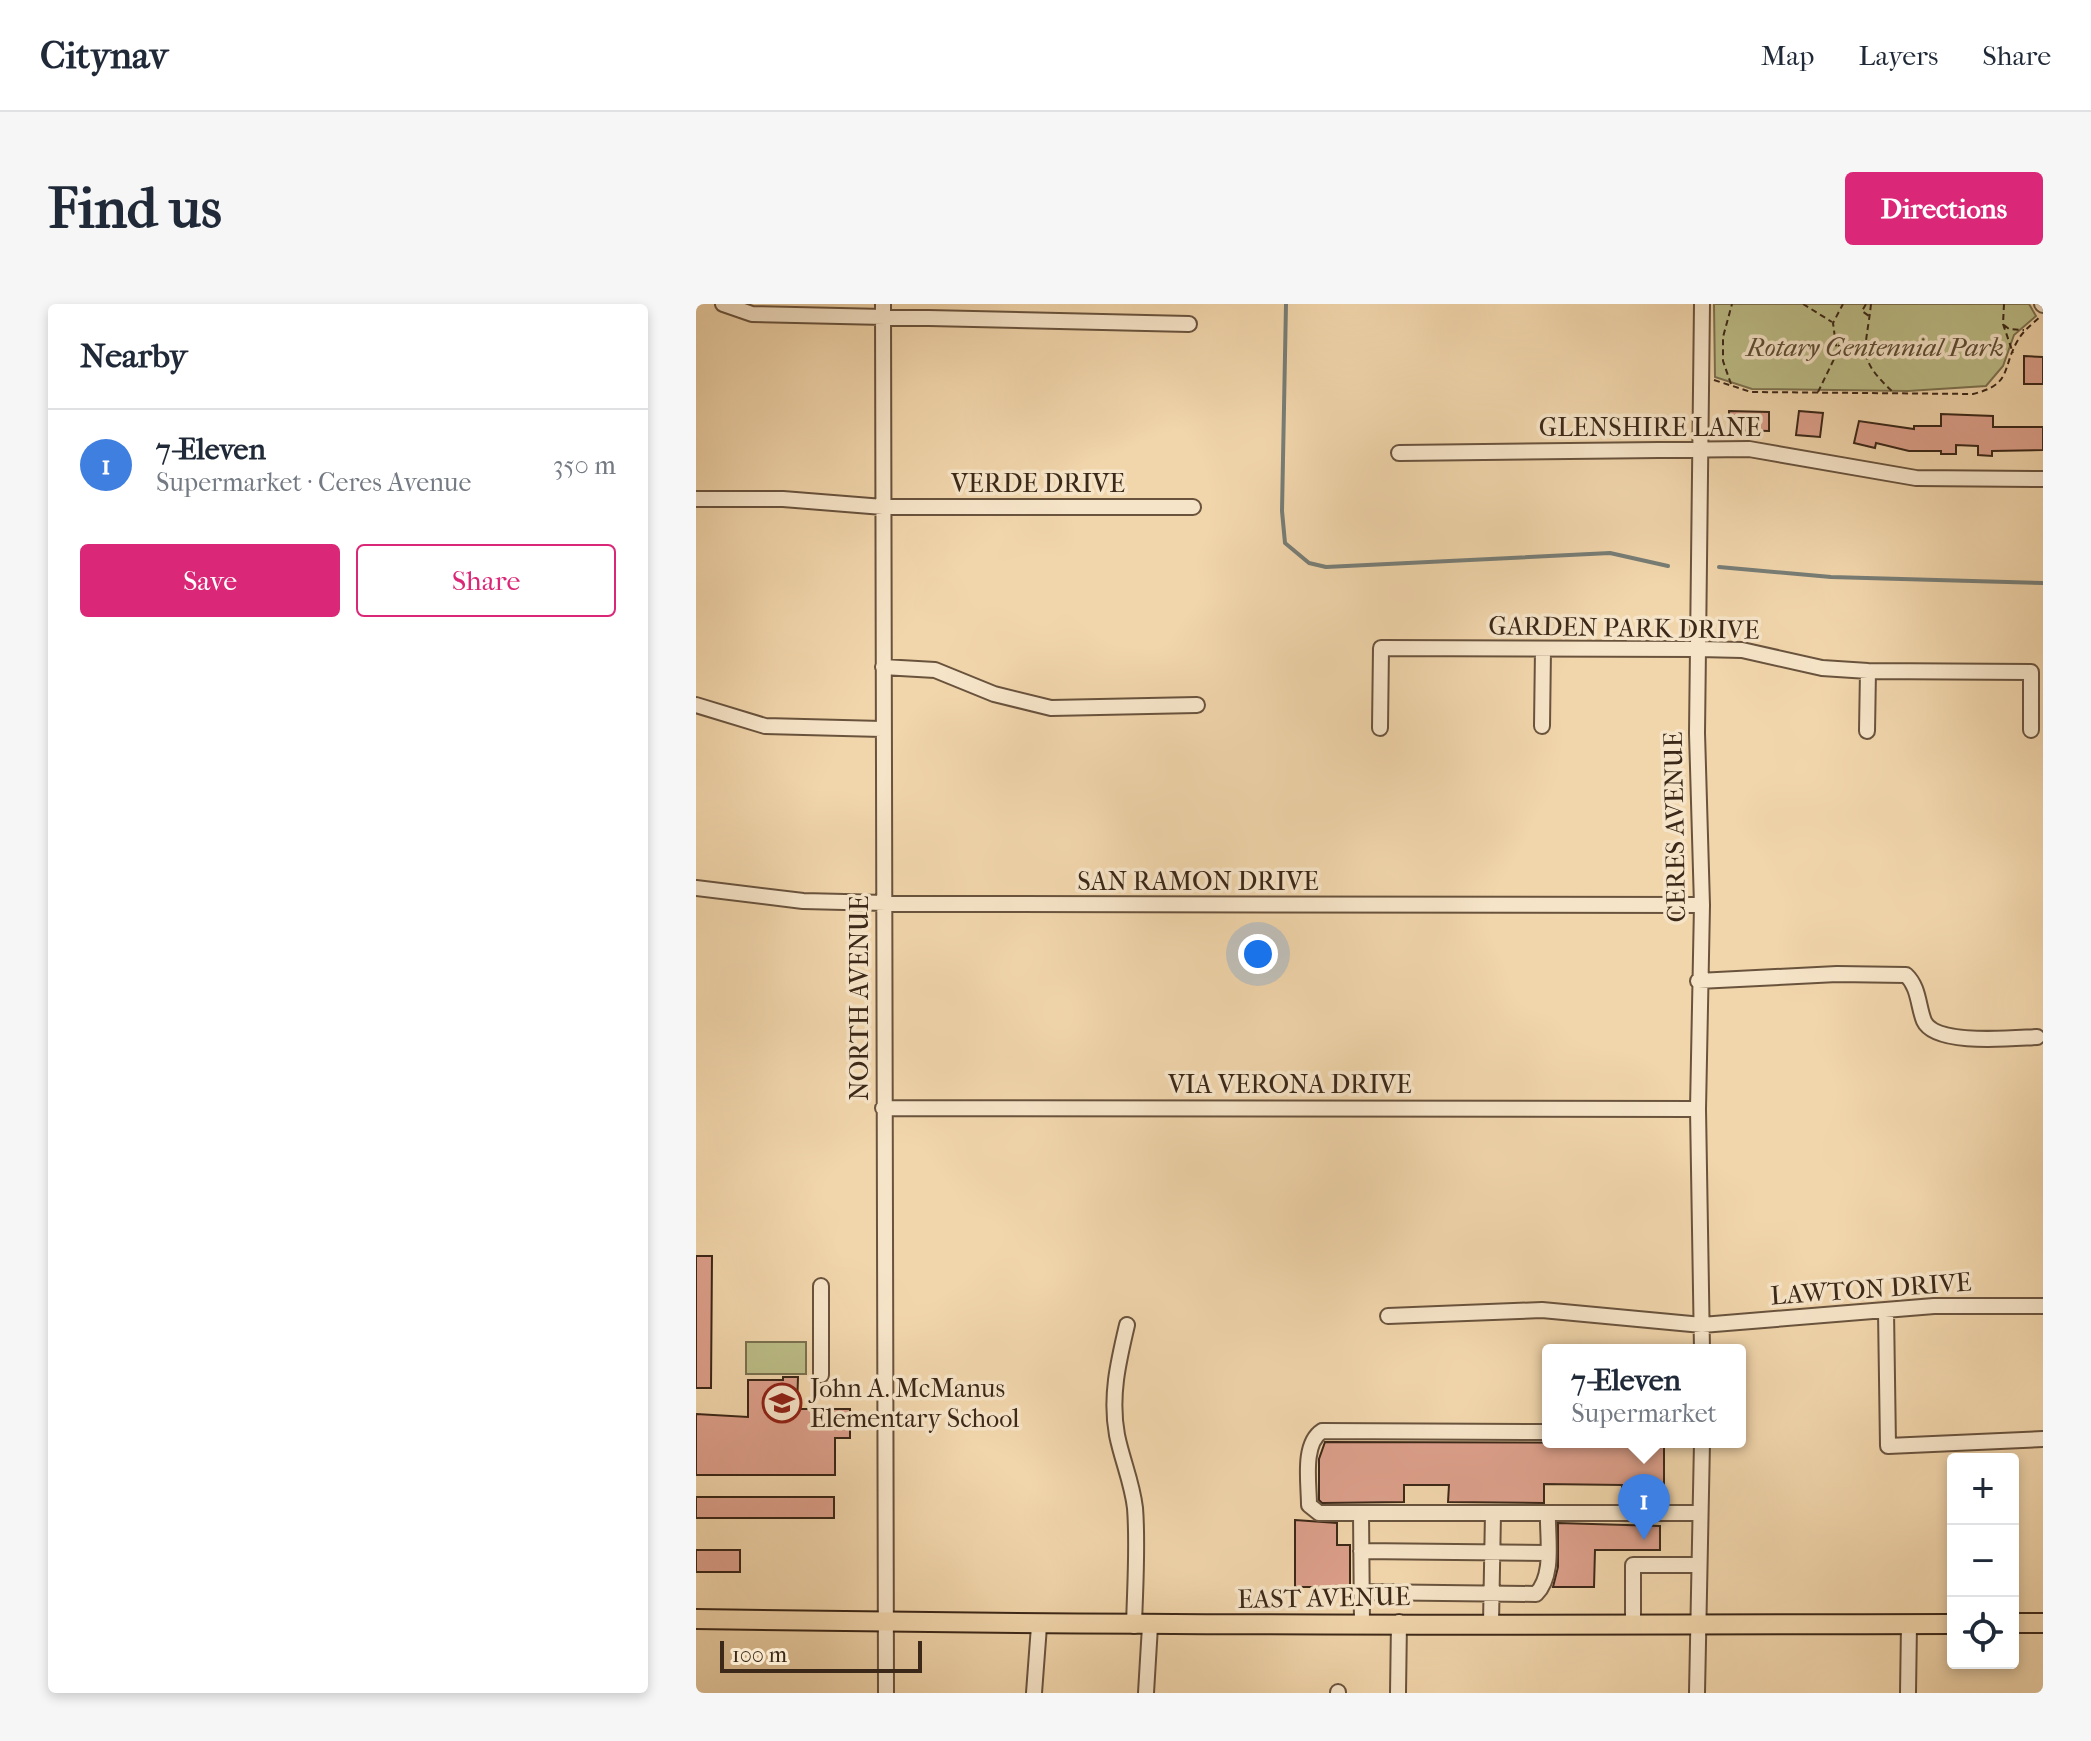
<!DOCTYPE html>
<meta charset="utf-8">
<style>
body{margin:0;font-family:"IM FELL French Canon",serif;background:#f6f6f7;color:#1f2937}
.controls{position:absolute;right:24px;bottom:24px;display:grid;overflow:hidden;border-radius:8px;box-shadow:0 4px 12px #0003}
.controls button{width:72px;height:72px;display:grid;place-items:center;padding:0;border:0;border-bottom:2px solid #e0e1e3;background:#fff;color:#1f2937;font:40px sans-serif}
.scale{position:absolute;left:24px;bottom:20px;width:202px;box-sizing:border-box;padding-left:8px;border:4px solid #3c2818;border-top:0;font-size:22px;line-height:28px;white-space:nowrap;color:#3c2818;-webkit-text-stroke:6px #f6e4c8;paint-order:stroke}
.you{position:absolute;left:562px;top:650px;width:28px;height:28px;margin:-20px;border:6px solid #fff;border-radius:50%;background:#1a73e8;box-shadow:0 0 0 12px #1a73e833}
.badge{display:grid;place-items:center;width:52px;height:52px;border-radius:50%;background:#db2777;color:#fff;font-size:26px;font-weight:700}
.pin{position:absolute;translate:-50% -66px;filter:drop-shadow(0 2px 4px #0008)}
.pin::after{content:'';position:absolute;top:42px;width:28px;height:24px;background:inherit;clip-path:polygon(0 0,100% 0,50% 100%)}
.popup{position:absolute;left:846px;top:1040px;width:204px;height:104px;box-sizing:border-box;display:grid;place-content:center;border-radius:8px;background:#fff;filter:drop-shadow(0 2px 6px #0005);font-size:26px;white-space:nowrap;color:#747a83}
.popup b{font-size:30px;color:#1f2937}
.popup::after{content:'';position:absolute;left:50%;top:100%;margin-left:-16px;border:16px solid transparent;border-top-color:#fff}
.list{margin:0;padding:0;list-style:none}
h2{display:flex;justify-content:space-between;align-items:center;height:104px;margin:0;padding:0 32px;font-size:34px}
h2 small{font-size:26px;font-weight:400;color:#747a83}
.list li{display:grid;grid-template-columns:52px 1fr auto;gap:24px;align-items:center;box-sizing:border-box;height:112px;padding:0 32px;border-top:2px solid #e0e1e3}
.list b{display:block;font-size:30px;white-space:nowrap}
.list p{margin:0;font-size:26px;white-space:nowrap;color:#747a83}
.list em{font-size:26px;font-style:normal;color:#747a83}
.actions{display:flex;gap:16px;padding:24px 32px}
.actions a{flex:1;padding:18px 0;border:2px solid #db2777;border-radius:8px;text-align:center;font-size:28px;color:#db2777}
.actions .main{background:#db2777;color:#fff}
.icon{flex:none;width:44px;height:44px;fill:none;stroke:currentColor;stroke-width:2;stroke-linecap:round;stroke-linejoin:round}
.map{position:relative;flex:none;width:1347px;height:1389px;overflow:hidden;border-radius:8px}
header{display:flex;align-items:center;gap:48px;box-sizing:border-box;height:112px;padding:0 40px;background:#fff;border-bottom:2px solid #e0e1e3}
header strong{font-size:38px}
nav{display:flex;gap:44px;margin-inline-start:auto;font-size:28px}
.intro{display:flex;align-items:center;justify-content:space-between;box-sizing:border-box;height:192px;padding:0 48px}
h1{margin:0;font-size:56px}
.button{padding:20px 36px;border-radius:8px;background:#db2777;color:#fff;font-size:28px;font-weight:700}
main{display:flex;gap:48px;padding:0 48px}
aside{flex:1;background:#fff;border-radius:8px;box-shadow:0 4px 12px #0003}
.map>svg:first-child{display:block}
</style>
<header>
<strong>Citynav</strong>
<nav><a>Map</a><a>Layers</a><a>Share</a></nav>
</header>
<div class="intro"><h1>Find us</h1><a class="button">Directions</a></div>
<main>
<aside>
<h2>Nearby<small></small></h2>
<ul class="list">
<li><span class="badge" style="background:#3f7fe0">1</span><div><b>7-Eleven</b><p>Supermarket · Ceres Avenue</p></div><em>350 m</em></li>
</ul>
<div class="actions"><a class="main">Save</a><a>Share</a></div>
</aside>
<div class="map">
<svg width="1347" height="1389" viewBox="0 0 1347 1389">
<rect width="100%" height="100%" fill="#f1d5ab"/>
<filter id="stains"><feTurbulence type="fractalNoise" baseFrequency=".0025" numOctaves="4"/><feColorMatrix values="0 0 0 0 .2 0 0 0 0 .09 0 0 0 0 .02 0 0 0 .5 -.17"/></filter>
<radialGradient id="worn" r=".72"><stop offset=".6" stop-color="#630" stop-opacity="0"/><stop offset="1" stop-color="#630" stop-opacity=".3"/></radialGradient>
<!-- green -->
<path fill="#bcbd87" stroke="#7c7250" stroke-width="2" d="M1018,0H1333L1340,12L1318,31L1307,62L1290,82L1212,87L1056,85L1019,73Z
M50,1038H110V1070H50Z"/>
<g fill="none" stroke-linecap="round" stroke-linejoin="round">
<!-- stream -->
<path stroke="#777d76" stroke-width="4" d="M590,0L586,207L589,239L613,259L630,263L914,249L972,262
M1023,263L1135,273L1347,279"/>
</g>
<!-- building -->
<path fill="#dc9f8a" stroke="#3c2818" stroke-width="2" d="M1328,52L1347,53V80H1328Z
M1033,107L1073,108V127L1033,126Z
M1103,107L1127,109L1124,133L1100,131Z
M1245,110L1297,112V123H1347V146L1296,147V152L1282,151V142L1260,141V150H1245V147H1213L1180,139L1179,144L1158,139L1163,117L1218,125V122H1245Z
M0,952H16L15,1084H0Z
M87,1073H102L101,1105H154V1134H139V1171H0V1110L52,1113V1076H87Z
M629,1138L968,1139V1199H926V1181L848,1180V1199L752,1198L753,1181H708V1198L626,1199L623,1196V1155Z
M0,1193H138V1214H0Z
M599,1216L641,1219V1241H654V1283H599Z
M862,1219L964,1222V1246H899L898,1283H857L862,1263Z
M0,1246H44V1268H0Z"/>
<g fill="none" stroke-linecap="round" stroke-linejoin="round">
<!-- minor casing -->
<g stroke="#69533d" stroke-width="18">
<path id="minor" d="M27,0L56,10L493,20
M187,0L190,1389
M1006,0L1001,429L1006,601L1002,805L1006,1046
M1346,0L1347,1
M703,149L1053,145L1220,174L1347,175
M0,195H87L187,203H497
M187,363L239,366L298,390L355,404L501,401
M0,401L69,422L186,425
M846,422L847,345
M684,424L685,344L1003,345L1046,346L1126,364L1172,367L1335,368V426
M1171,427L1172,367
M0,584L107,597L231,600L1006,601
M1002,677L1141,670L1210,671C1223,683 1222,702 1228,717C1239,742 1317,734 1341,733
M187,804L1002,805
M1190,1007L1192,1142L1347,1135
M692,1012L846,1006L1006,1021L1238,1002H1347
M431,1021C422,1059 414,1093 421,1131C426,1156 436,1178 439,1204C442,1242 439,1283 438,1322
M125,1071V982
M852,1128L626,1127C606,1140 613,1179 613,1201L623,1209H1004
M665,1209L666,1319
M665,1247L851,1249
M665,1288L840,1290C859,1271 851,1233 852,1209
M795,1319L797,1209
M937,1320V1261H1003
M338,1389L343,1322
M450,1389L454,1322
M642,1389V1388
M702,1389L703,1318
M1001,1389L1006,1138
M1212,1389L1213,1320"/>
</g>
<!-- major casing -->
<g stroke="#3c2818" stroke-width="22">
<path id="major" d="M0,1315C419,1322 838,1321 1257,1320
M1317,1319H1347"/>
</g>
<!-- path -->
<path stroke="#3c2818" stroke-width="2" stroke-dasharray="6 4" stroke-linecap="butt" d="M1107,0L1136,18
M1170,0L1166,7L1173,12
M1175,0C1170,48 1159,53 1198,89
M1308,0L1307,20L1317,49
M1308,21L1313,25L1328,26
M1142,41L1147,46L1157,47L1167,41
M1018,76L1055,88L1277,90C1317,80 1305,65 1322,36C1327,27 1336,20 1344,13
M1035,80L1027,57V33L1036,0
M1122,88L1141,49L1137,19L1147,0"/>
<!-- minor -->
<use href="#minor" stroke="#f6e4c8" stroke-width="14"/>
<!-- major -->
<use href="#major" stroke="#f1d5ab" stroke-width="18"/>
</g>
<!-- icons -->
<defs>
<g id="school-ring" transform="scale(2)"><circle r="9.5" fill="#f6e4c8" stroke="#8f2418" stroke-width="1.5"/><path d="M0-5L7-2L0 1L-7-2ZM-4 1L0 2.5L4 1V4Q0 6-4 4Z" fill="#8f2418"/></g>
</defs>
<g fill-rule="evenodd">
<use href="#school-ring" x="86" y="1099"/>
</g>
<g text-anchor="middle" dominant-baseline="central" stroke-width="7" stroke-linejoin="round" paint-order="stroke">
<!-- park labels -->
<g font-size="26" font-style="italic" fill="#5c4d34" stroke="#f6e4c8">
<text x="1179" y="43">Rotary Centennial Park</text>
</g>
<!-- street labels -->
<g font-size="26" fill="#3c2818" stroke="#f6e4c8">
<text x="954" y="123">GLENSHIRE LANE</text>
<text x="342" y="179">VERDE DRIVE</text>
<text transform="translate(928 324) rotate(1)">GARDEN PARK DRIVE</text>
<text transform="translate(979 523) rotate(-91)">CERES AVENUE</text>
<text x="502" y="577">SAN RAMON DRIVE</text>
<text transform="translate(163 694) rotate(-90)">NORTH AVENUE</text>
<text x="594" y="780">VIA VERONA DRIVE</text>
<text transform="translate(1175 985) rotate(-4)">LAWTON DRIVE</text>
<text transform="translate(628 1294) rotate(-1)">EAST AVENUE</text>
</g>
<!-- poi labels -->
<g font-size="26" fill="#3c2818" stroke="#f6e4c8" text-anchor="start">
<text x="114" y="1084">John A. McManus<tspan x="114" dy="30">Elementary School</tspan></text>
</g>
</g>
<rect width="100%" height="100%" filter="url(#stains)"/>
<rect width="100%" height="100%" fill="url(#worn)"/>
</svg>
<div class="controls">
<button>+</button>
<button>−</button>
<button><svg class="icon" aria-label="locate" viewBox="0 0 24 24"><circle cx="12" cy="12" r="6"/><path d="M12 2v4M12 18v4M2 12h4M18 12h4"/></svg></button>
</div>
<div class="scale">100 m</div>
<div class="you"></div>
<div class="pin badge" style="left:948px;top:1236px;background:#3f7fe0">1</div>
<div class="popup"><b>7-Eleven</b>Supermarket</div>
</div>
</main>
